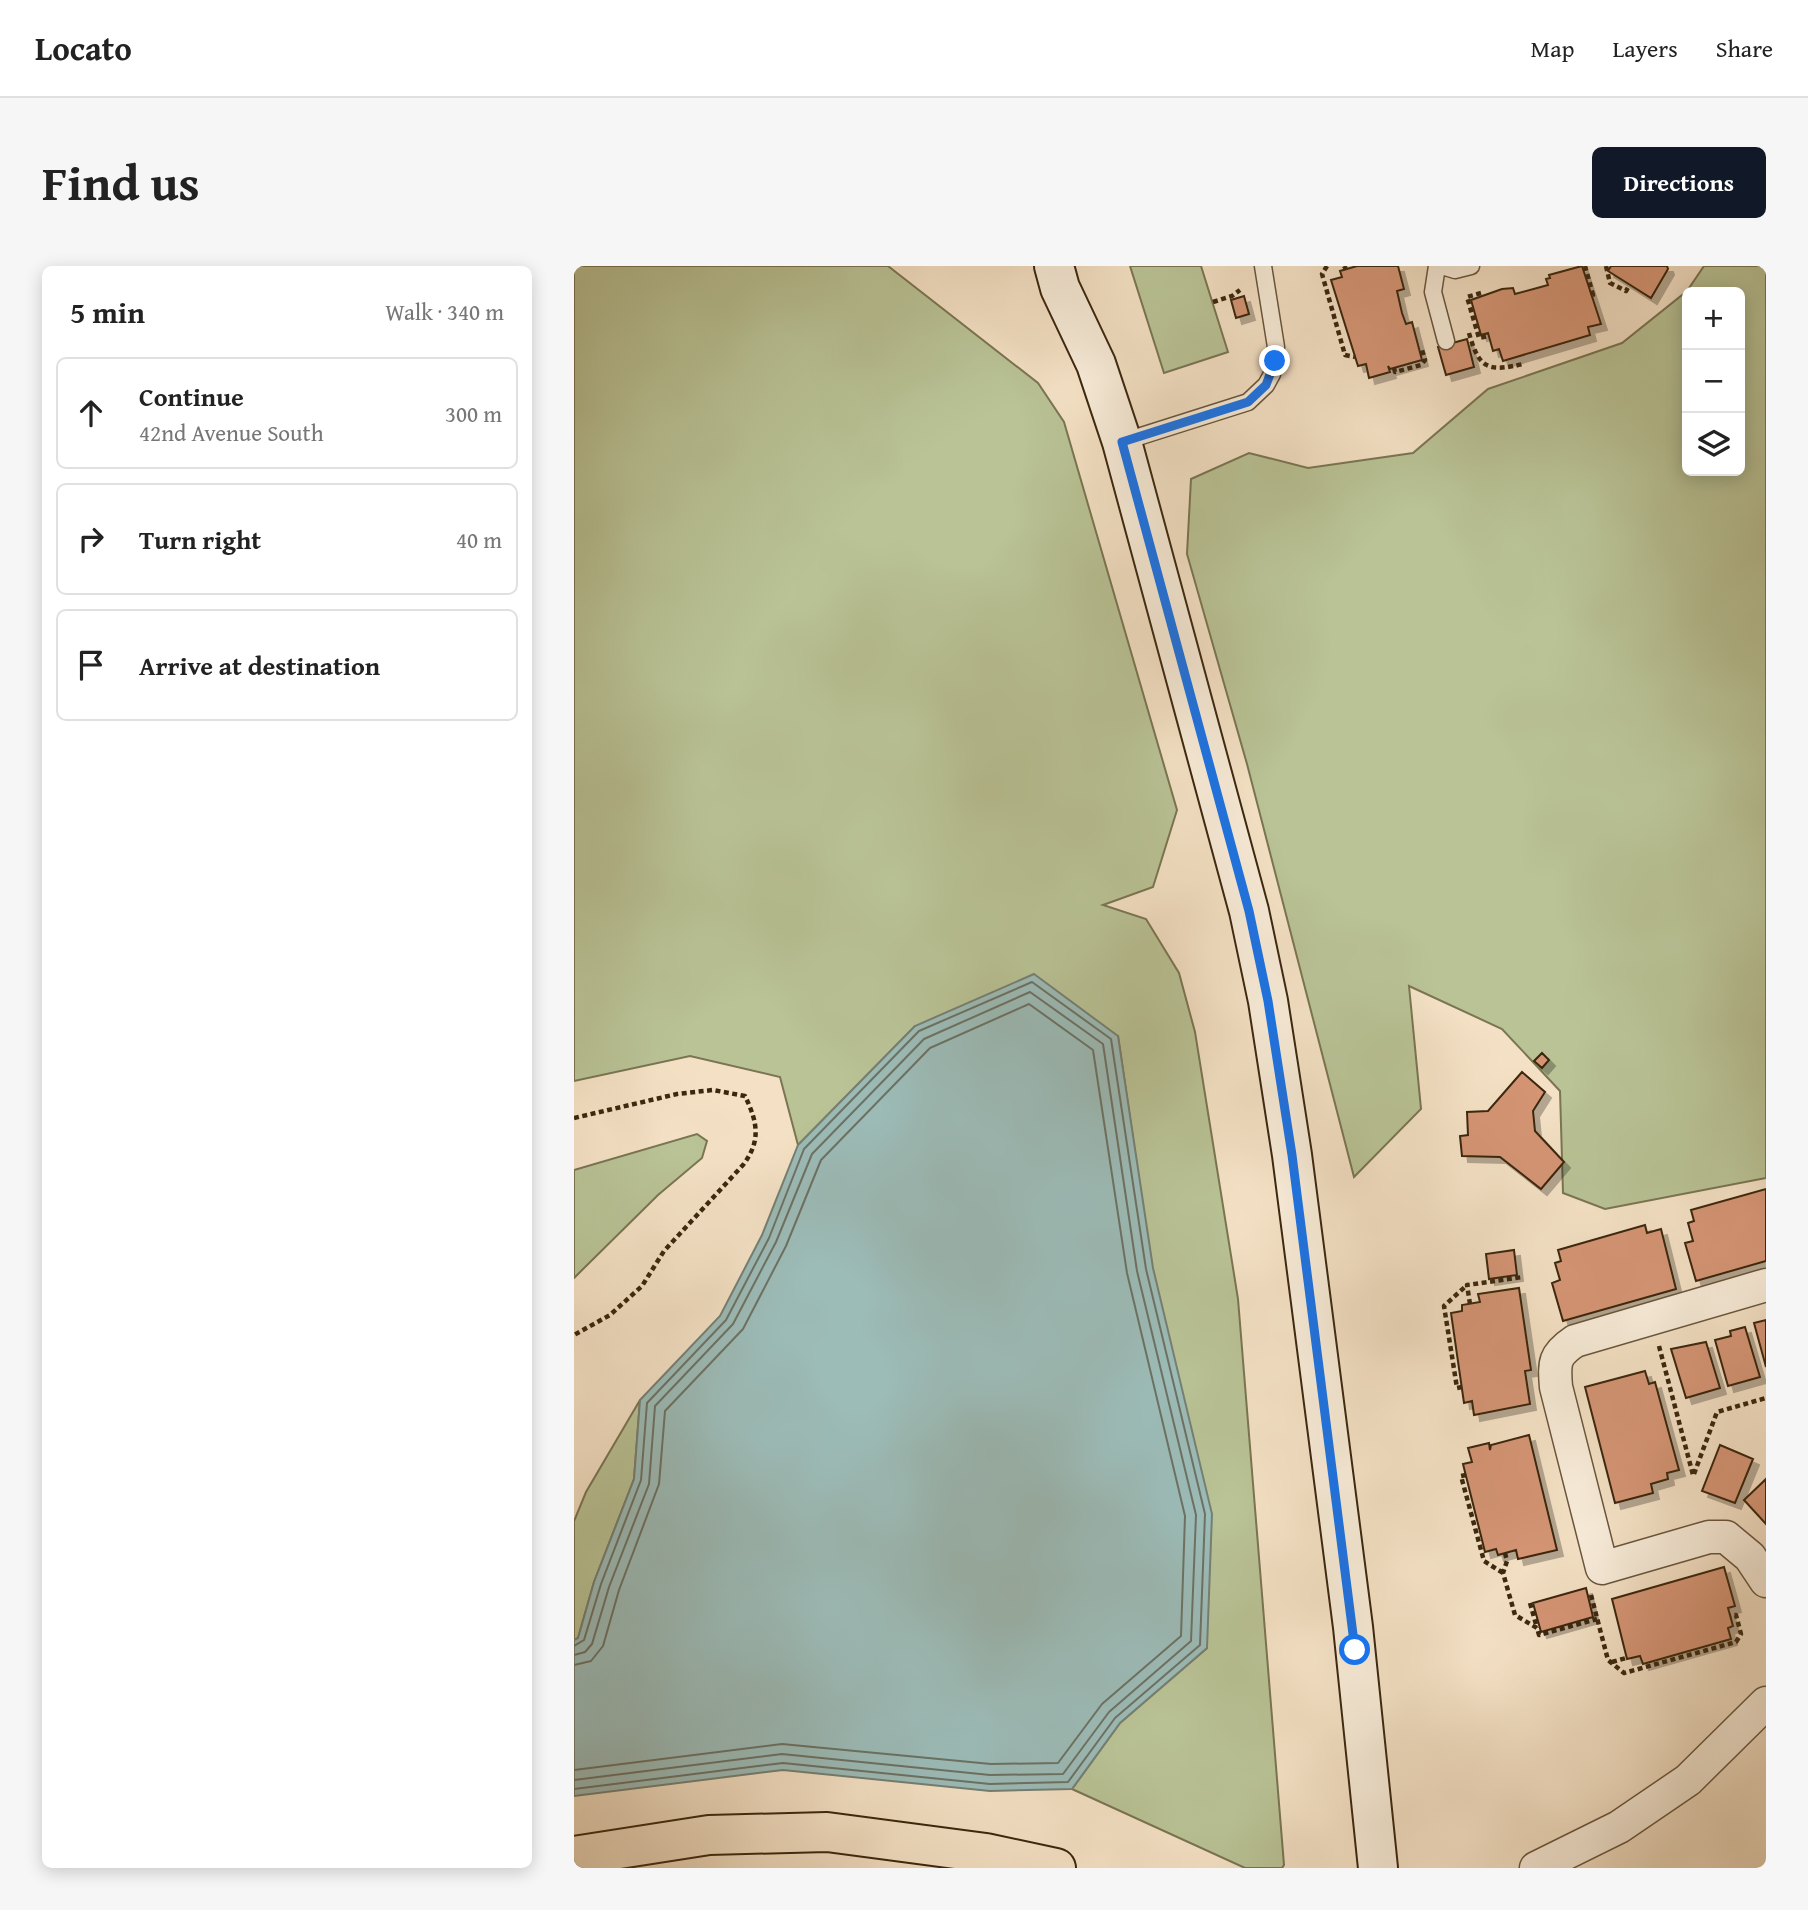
<!DOCTYPE html>
<meta charset="utf-8">
<style>
body{margin:0;font-family:"Gentium Book Plus",serif;background:#f6f6f6;color:#222}
.controls{position:absolute;right:21px;top:21px;display:grid;overflow:hidden;border-radius:10px;box-shadow:0 4px 18px #0003}
.controls button{width:63px;height:63px;display:grid;place-items:center;padding:0;border:0;border-bottom:2px solid #e0e0e0;background:#fff;color:#222;font:35px sans-serif}
.stop{position:absolute;width:21px;height:21px;margin:-16px;border:5px solid #1a73e8;border-radius:50%;background:#fff}
.stop.end{background:#1a73e8;border-color:#fff;box-shadow:0 2px 7px #0008}
.list{margin:0;padding:0;list-style:none}
h2{display:flex;justify-content:space-between;align-items:center;height:91px;margin:0;padding:0 28px;font-size:30px}
h2 small{font-size:23px;font-weight:400;color:#767676}
.list li{display:grid;grid-template-columns:46px 1fr auto;gap:21px;align-items:center;box-sizing:border-box;height:112px;margin:0 14px 14px;padding:0 14px;border:2px solid #e0e0e0;border-radius:10px}
.list b{display:block;font-size:26px;white-space:nowrap}
.list p{margin:0;font-size:23px;white-space:nowrap;color:#767676}
.list em{font-size:23px;font-style:normal;color:#767676}
.icon{flex:none;width:38px;height:38px;fill:none;stroke:currentColor;stroke-width:2;stroke-linecap:round;stroke-linejoin:round}
.map{position:relative;flex:none;width:1192px;height:1602px;overflow:hidden;border-radius:10px}
header{display:flex;align-items:center;gap:42px;box-sizing:border-box;height:98px;padding:0 35px;background:#fff;border-bottom:2px solid #e0e0e0}
header strong{font-size:33px}
nav{display:flex;gap:38px;margin-inline-start:auto;font-size:24px}
.intro{display:flex;align-items:center;justify-content:space-between;box-sizing:border-box;height:168px;padding:0 42px}
h1{margin:0;font-size:49px}
.button{padding:18px 32px;border-radius:10px;background:#111827;color:#fff;font-size:24px;font-weight:700}
main{display:flex;gap:42px;padding:0 42px}
aside{flex:1;background:#fff;border-radius:10px;box-shadow:0 4px 18px #0003}
.map>svg:first-child{display:block}
</style>
<header>
<strong>Locato</strong>
<nav><a>Map</a><a>Layers</a><a>Share</a></nav>
</header>
<div class="intro"><h1>Find us</h1><a class="button">Directions</a></div>
<main>
<aside>
<h2>5 min<small>Walk · 340 m</small></h2>
<ul class="list">
<li><svg class="icon" aria-label="ahead" viewBox="0 0 24 24"><path d="M12 20V5M6 11l6-6 6 6"/></svg><div><b>Continue</b><p>42nd Avenue South</p></div><em>300 m</em></li>
<li><svg class="icon" aria-label="right" viewBox="0 0 24 24"><path d="M7 20v-9h11M14 6l5 5-5 5"/></svg><div><b>Turn right</b></div><em>40 m</em></li>
<li><svg class="icon" aria-label="arrive" viewBox="0 0 24 24"><path d="M6 21V4h12l-3 4 3 4H6"/></svg><div><b>Arrive at destination</b></div></li>
</ul>
</aside>
<div class="map">
<svg width="1192" height="1602" viewBox="0 0 1192 1602">
<defs>
<filter id="shadow"><feDropShadow dx="6" dy="6" stdDeviation="0" flood-color="#0004"/></filter>
</defs>
<rect width="100%" height="100%" fill="#f4e1c5"/>
<filter id="stains"><feTurbulence type="fractalNoise" baseFrequency=".00286" numOctaves="4"/><feColorMatrix values="0 0 0 0 .2 0 0 0 0 .09 0 0 0 0 .02 0 0 0 .5 -.17"/></filter>
<radialGradient id="worn" r=".72"><stop offset=".6" stop-color="#630" stop-opacity="0"/><stop offset="1" stop-color="#630" stop-opacity=".3"/></radialGradient>
<!-- green -->
<path fill="#b9c396" stroke="#7a7552" stroke-width="2" fill-rule="evenodd" d="M0,0H314L464,117L490,156L603,544L579,621L529,639L572,653L605,707L621,766L664,1033L710,1599L708,1602H671L498,1523L546,1457L633,1382L544,770L341,760L224,879L206,811L116,790L0,815Z
M556,0H627L654,86L590,107Z
M1130,0H1192V912L1031,943L989,927L986,825L928,763L835,720L847,843L780,911L673,498L613,288L617,213L675,187L734,202L839,187L914,123L1048,77L1113,25ZM1113,26H1166V205H1113Z
M123,868L133,875L128,892L84,929L0,1012V904Z
M66,1134L60,1213L20,1316L4,1372L0,1374V1255L12,1226Z"/>
<!-- water -->
<path fill="#9cbcb8" stroke="#758074" stroke-width="2" d="M460,708L544,770L579,1002L638,1248L633,1382L546,1457L498,1523L416,1525L209,1504L0,1530V1374L4,1372L20,1316L60,1213L66,1134L146,1050L188,969L224,879L341,760Z"/>
<g fill="none" stroke-linecap="round" stroke-linejoin="round">
<!-- shore -->
<path stroke="#6c7264" stroke-width="2" d="M0,1380L10,1374L27,1318L67,1214L73,1137L152,1054L195,972L230,883L345,765L458,716L537,773L572,1003L631,1248L626,1379L541,1452L494,1516L416,1518L209,1497L0,1523
M0,1389L11,1386L18,1378L35,1321L75,1218L81,1140L159,1058L202,976L238,888L350,773L456,726L529,778L563,1005L622,1249L617,1375L535,1446L489,1508L416,1509L208,1488L0,1514
M0,1399L17,1395L29,1380L45,1324L85,1218L91,1145L169,1063L212,980L247,894L356,782L455,738L519,784L553,1007L611,1250L607,1370L528,1438L484,1497L417,1498L208,1478L0,1504"/>
</g>
<!-- building -->
<path fill="#d59574" stroke="#3b270f" stroke-width="2" filter="url(#shadow)" d="M783,0H824L830,23L823,25L828,47L832,58L838,56L848,94L816,103L814,100L816,106L795,112L792,98L784,100L757,14L768,11L766,5Z
M1008,0L1027,58L1014,61L1016,69L929,95L925,83L919,85L914,67L907,69L897,34L928,23L939,22L941,28L974,19L972,13L976,12L975,9Z
M1037,0H1093L1094,3L1077,32L1034,5Z
M670,30L675,48L662,52L657,34Z
M893,73L900,101L872,109L864,81Z
M968,787L975,794L968,802L960,795Z
M948,806L971,826L959,845L961,865L990,896L967,923L926,891L888,890L886,870L894,869L893,846L914,845Z
M1192,923V995L1122,1015L1111,977L1119,975L1114,957L1120,955L1117,944Z
M1071,959L1073,967L1087,963L1102,1023L989,1055L978,1017L986,1014L981,997L987,995L984,984Z
M940,984L943,1009L915,1013L912,988Z
M945,1022L957,1104L951,1105L956,1138L900,1149L898,1135L890,1137L877,1047L888,1045V1039L906,1036L904,1028Z
M1192,1054V1101L1180,1057Z
M1171,1061L1186,1111L1154,1120L1141,1074L1157,1070L1156,1065Z
M1132,1076L1146,1122L1112,1132L1097,1083Z
M1071,1105L1075,1118L1081,1116L1105,1204L1093,1207L1094,1213L1077,1218L1079,1227L1041,1237L1011,1121Z
M955,1169L983,1284L944,1293L942,1284L924,1289L922,1283L911,1286L889,1198L898,1196L894,1182L915,1177L916,1184L917,1179Z
M1146,1179L1179,1193L1161,1237L1128,1225Z
M1192,1213V1258L1170,1234Z
M1150,1301L1161,1340L1154,1342L1159,1360L1154,1362L1157,1373L1069,1398L1066,1390L1053,1393L1038,1333Z
M1012,1322L1019,1351L967,1366L959,1337Z"/>
<g fill="none" stroke-linecap="round" stroke-linejoin="round">
<!-- lane casing -->
<g stroke="#69563c" stroke-width="19">
<path id="lane" d="M863,0L859,26L872,75
M868,0L881,4L897,0
M548,176L674,136L692,119L698,108L702,81L689,0"/>
</g>
<!-- street casing -->
<g stroke="#69563c" stroke-width="35">
<path id="street" d="M1192,1019L1001,1075C980,1089 980,1096 982,1121L1028,1302L1135,1271H1152L1176,1291L1192,1315
M962,1602L1045,1561L1114,1514L1192,1437"/>
</g>
<!-- secondary casing -->
<g stroke="#3b270f" stroke-width="42">
<path id="secondary" d="M480,0L486,22L522,98L548,176L675,645L694,735L718,889L779,1361L804,1602"/>
</g>
<!-- primary casing -->
<g stroke="#3b270f" stroke-width="42">
<path id="primary" d="M0,1590L135,1569L253,1566L412,1587L482,1602"/>
</g>
<!-- path -->
<path stroke="#3b270f" stroke-width="4.5" stroke-dasharray="5 3.5" stroke-linecap="butt" d="M753,0L748,8L771,89L781,91
M770,0L772,3
M1011,0L1019,29L1017,30
M1032,0L1036,17L1052,25L1055,20
M907,27L893,31L905,72L915,70
M639,36L658,30L666,24
M895,67C905,103 914,106 949,98
M820,102L821,106L847,99L851,94L848,84
M0,852L103,828L139,824L171,830C184,857 187,875 169,899L90,985L68,1020L36,1049L0,1069
M896,1038L893,1019L949,1011
M1085,1080L1119,1209
M888,1121L883,1122L870,1040L893,1019
M1120,1208L1143,1146L1192,1132
M892,1209L887,1210L910,1295L929,1307
M931,1287L933,1295L929,1307L941,1349L963,1362L965,1369L1023,1353
M1017,1329L1034,1394L1050,1407L1162,1376L1167,1368L1162,1349L1156,1350
M956,1337L963,1362
M1038,1396L1052,1392"/>
<!-- lane -->
<use href="#lane" stroke="#f8ecd9" stroke-width="16"/>
<!-- street -->
<use href="#street" stroke="#f8ecd9" stroke-width="32"/>
<!-- secondary -->
<use href="#secondary" stroke="#f8ecd9" stroke-width="38"/>
<!-- primary -->
<use href="#primary" stroke="#f4e1c5" stroke-width="38"/>
</g>
<g fill="none" stroke-linecap="round" stroke-linejoin="round">
<!-- route -->
<path stroke="#1a73e8" stroke-width="9" d="M701,95L692,119L674,136L548,176L675,645L694,735L718,889L781,1384"/>
</g>
<rect width="100%" height="100%" filter="url(#stains)"/>
<rect width="100%" height="100%" fill="url(#worn)"/>
</svg>
<div class="controls">
<button>+</button>
<button>−</button>
<button><svg class="icon" aria-label="layers" viewBox="0 0 24 24"><path d="M12 4l9 5-9 5-9-5zM3 14l9 5 9-5"/></svg></button>
</div>
<div class="stop" style="left:781px;top:1384px"></div>
<div class="stop end" style="left:701px;top:95px"></div>
</div>
</main>
